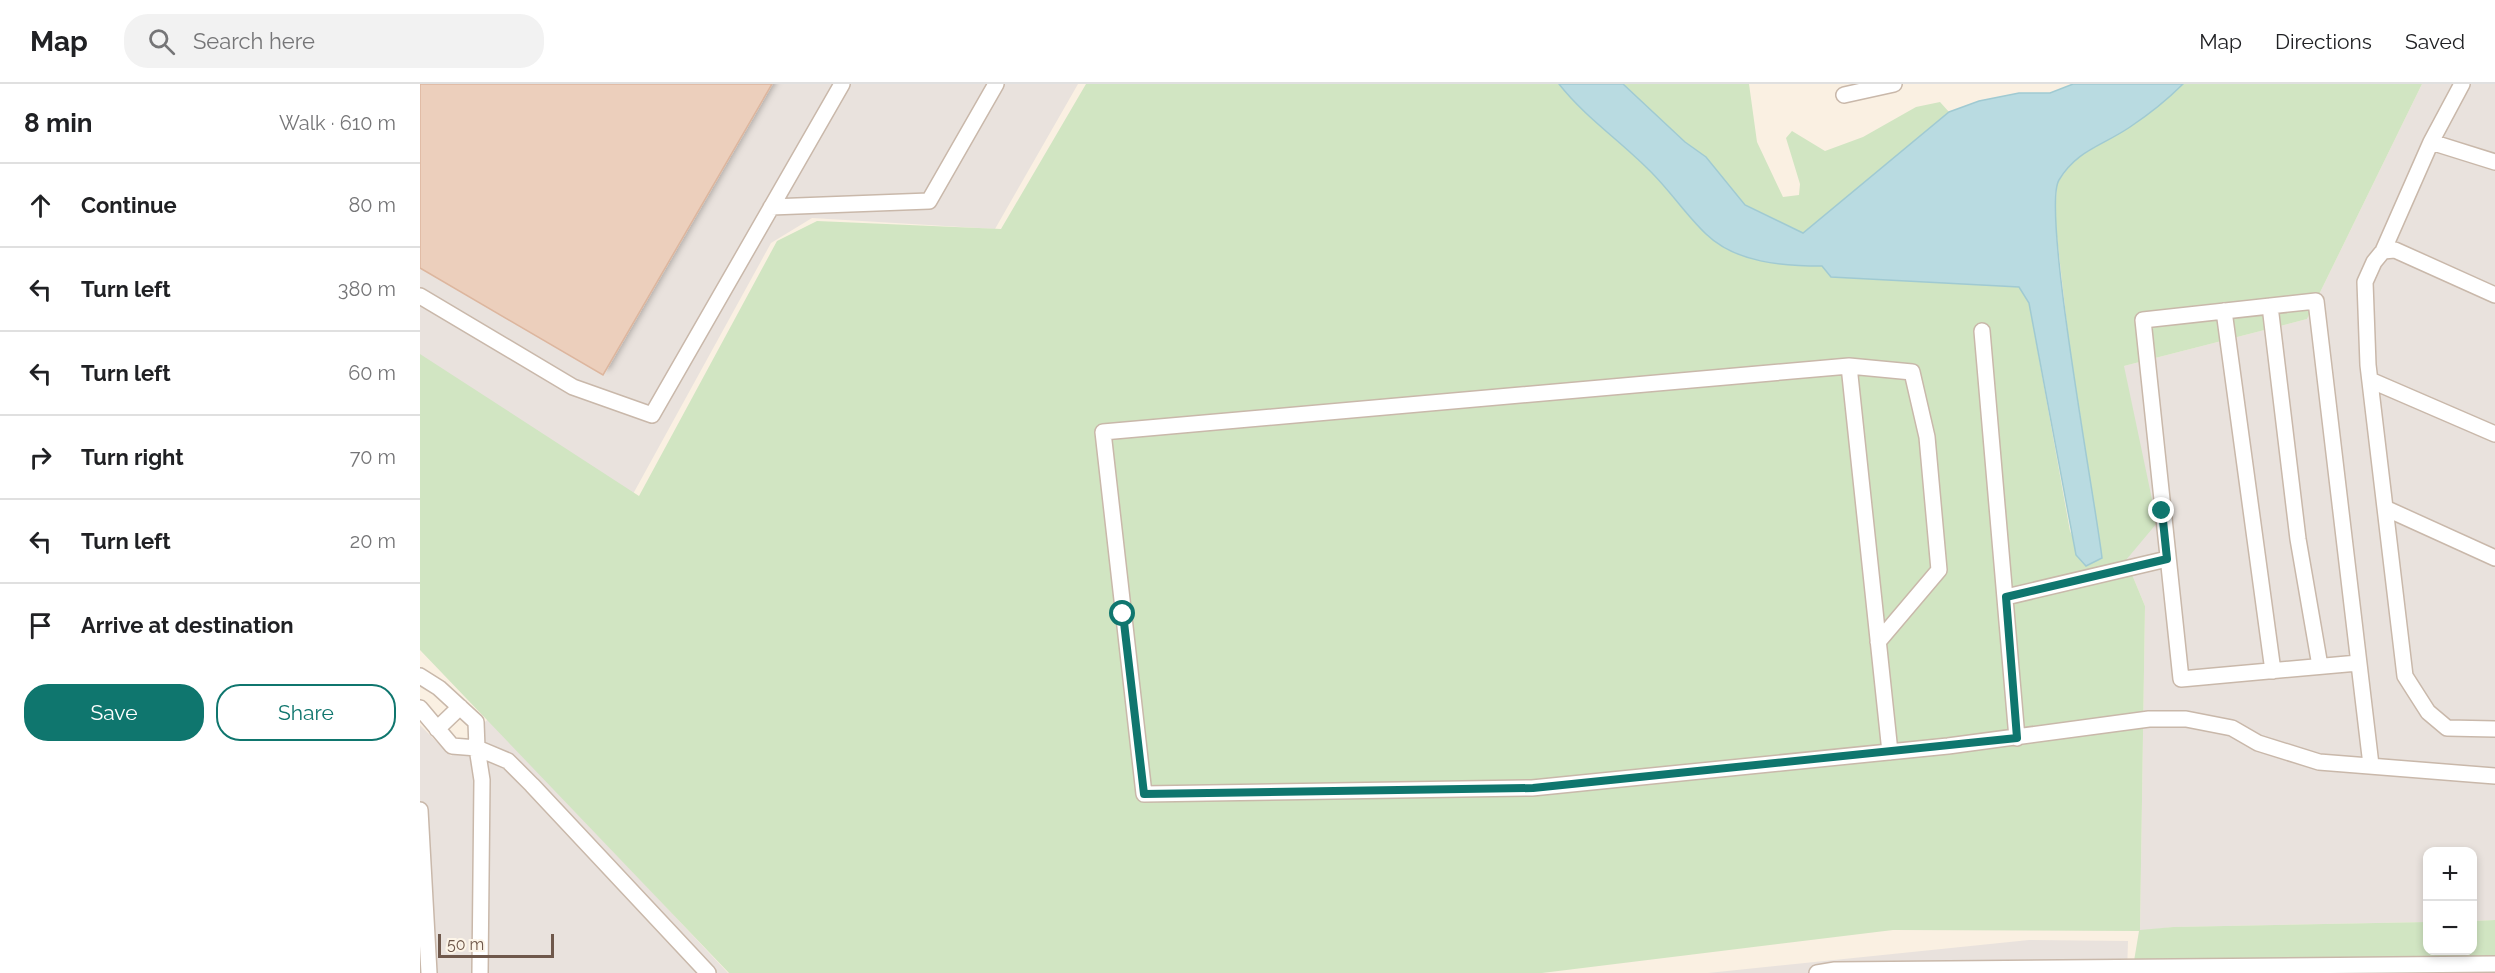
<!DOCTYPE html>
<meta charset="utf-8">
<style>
body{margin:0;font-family:Raleway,sans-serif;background:#f2f2f2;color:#202124}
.controls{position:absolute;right:18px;bottom:18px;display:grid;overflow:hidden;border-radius:12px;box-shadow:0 3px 9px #0003}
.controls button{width:54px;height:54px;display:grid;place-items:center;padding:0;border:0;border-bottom:2px solid #e0e0e0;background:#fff;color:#202124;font:30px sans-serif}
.scale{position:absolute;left:18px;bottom:15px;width:116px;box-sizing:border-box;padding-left:6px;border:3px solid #6f584b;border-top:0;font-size:16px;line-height:21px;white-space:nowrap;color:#6f584b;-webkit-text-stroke:4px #fdf5e8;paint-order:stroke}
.stop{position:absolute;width:18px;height:18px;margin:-14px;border:4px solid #0f766e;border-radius:50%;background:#fff}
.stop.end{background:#0f766e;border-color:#fff;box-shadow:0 2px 6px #0008}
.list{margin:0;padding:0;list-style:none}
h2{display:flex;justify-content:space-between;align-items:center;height:78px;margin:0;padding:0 24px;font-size:26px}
h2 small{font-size:20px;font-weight:400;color:#757577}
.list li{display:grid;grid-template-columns:39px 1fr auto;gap:18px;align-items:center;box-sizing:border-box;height:84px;padding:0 24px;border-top:2px solid #e0e0e0}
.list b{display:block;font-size:22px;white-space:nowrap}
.list em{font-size:20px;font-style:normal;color:#757577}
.actions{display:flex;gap:12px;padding:18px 24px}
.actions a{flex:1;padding:14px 0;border:2px solid #0f766e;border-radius:24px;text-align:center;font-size:21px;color:#0f766e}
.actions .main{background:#0f766e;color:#fff}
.icon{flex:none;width:33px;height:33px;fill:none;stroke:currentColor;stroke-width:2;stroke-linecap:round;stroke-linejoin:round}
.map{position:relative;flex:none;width:2075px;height:889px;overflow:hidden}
header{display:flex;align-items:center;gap:36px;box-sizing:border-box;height:84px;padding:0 30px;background:#fff;border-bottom:2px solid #e0e0e0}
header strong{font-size:28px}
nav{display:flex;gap:33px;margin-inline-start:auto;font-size:21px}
.search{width:420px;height:54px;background:#f2f2f2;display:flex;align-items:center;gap:15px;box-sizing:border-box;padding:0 21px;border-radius:24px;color:#757577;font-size:22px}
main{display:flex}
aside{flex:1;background:#fff}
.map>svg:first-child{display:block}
</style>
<header>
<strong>Map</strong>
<div class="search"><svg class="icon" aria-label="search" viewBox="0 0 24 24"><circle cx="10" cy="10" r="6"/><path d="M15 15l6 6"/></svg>Search here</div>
<nav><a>Map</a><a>Directions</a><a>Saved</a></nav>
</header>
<main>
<aside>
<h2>8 min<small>Walk · 610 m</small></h2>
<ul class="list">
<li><svg class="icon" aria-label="ahead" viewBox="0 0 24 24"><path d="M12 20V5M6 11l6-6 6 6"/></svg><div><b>Continue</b></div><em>80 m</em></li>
<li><svg class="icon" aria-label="left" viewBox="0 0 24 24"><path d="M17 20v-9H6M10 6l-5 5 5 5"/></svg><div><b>Turn left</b></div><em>380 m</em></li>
<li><svg class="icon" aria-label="left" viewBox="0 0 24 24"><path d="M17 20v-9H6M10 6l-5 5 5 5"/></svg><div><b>Turn left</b></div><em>60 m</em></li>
<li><svg class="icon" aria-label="right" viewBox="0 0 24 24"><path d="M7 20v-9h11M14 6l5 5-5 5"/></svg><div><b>Turn right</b></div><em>70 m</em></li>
<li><svg class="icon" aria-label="left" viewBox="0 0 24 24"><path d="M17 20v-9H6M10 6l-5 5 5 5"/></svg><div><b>Turn left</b></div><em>20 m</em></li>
<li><svg class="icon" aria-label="arrive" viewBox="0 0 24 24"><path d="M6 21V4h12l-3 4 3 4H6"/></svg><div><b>Arrive at destination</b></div></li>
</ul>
<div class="actions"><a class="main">Save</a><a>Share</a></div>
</aside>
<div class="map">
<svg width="2075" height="889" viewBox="0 0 2075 889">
<defs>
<filter id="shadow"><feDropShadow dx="5.5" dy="-5.5" stdDeviation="3" flood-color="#0004"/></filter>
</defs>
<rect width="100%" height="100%" fill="#faf0e2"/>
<!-- industrial -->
<path fill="#e9e2dd" d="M0,0H658L575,145L392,134L351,159L213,410L0,272Z
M2002,0H2075V836L2053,837L2052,768H2008L2007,838L1753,843L1720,847L1725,522L1706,476L1704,282L1887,235Z
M69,634L308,889H0V641L31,672Z
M1609,856L1708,857L1707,889H1288Z"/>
<!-- green -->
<path fill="#d1e5c2" d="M666,0H1139C1165,33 1198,55 1228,85C1249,105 1265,130 1286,150C1316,179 1363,182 1402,182L1411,193L1599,203L1609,219L1650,447L1666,482L1682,474L1649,259L1635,135L1637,99L1655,75L1710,43L1763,0H2002L1887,235L1704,282L1737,439L1706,476L1725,522L1720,846L1753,843L2007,838L2008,866H2052L2053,837L2075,836V889H1712L1719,847L1473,846L1122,889H309L0,566V270L219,412L357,157L397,137L581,145Z
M1203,0H1329L1337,58L1363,113L1379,111L1380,100L1366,54L1372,47L1405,67L1443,53L1496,23L1520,18L1529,28L1383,149L1325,121L1286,73L1265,58Z"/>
<!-- water -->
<path fill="#b9dbe1" stroke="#a0cad2" stroke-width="1.5" d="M1139,0H1203L1265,58L1286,73L1325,121L1383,149L1529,28L1559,17L1599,9H1630L1653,0H1763C1747,16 1728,31 1710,43C1682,62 1657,66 1639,96C1621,125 1676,420 1682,474L1666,482L1656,471L1609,219L1599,203L1411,193L1402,182C1363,182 1316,179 1286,150C1265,130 1249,105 1228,85C1198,55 1165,33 1139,0Z"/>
<!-- building -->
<path fill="#eccfbc" stroke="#ddb69e" stroke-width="1.5" filter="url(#shadow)" d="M0,0H352L183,291L0,184Z"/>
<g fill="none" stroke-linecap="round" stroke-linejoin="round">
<!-- minor casing -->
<g stroke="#c9b8aa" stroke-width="18">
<path id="minor" d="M1424,11L1474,0
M2011,58L2075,78
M351,123L509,117L576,0
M1963,167L2011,58L2042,0
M2075,211L1975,166L1963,167L1954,178L1945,198L1948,281L1985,592L2008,628L2027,644L2075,645
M0,212L153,303L232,331L422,0
M1850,222L1878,455L1900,582
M1804,227L1853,587
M1562,247L1597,654
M1429,282L1492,288L1507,353L1519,486L1458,558
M1950,296L2075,350
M1965,424L2075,474
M1586,513L1747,475
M1938,579L1761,595L1723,236L1896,217L1951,681
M0,592L19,604L56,638L57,664L32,662L0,624
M17,645L40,623
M57,664L88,677L112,701L288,889
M57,664L62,696L60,889
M1470,668L1429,282L683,348L724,710L1112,704L1528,662L1729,635H1766L1812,644L1838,659L1899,678L2075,692
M0,726L9,889
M1397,889L1415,886L2075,880"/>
</g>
<!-- minor -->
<use href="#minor" stroke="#fff" stroke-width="15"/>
</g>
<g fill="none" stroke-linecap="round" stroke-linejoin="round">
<!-- route -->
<path stroke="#0f766e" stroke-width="8" d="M703,530L724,710L1113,704L1597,654L1586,513L1747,475L1742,427"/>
</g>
</svg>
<div class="controls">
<button>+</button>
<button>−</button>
</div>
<div class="scale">50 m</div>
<div class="stop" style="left:703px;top:530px"></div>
<div class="stop end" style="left:1742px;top:427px"></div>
</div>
</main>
